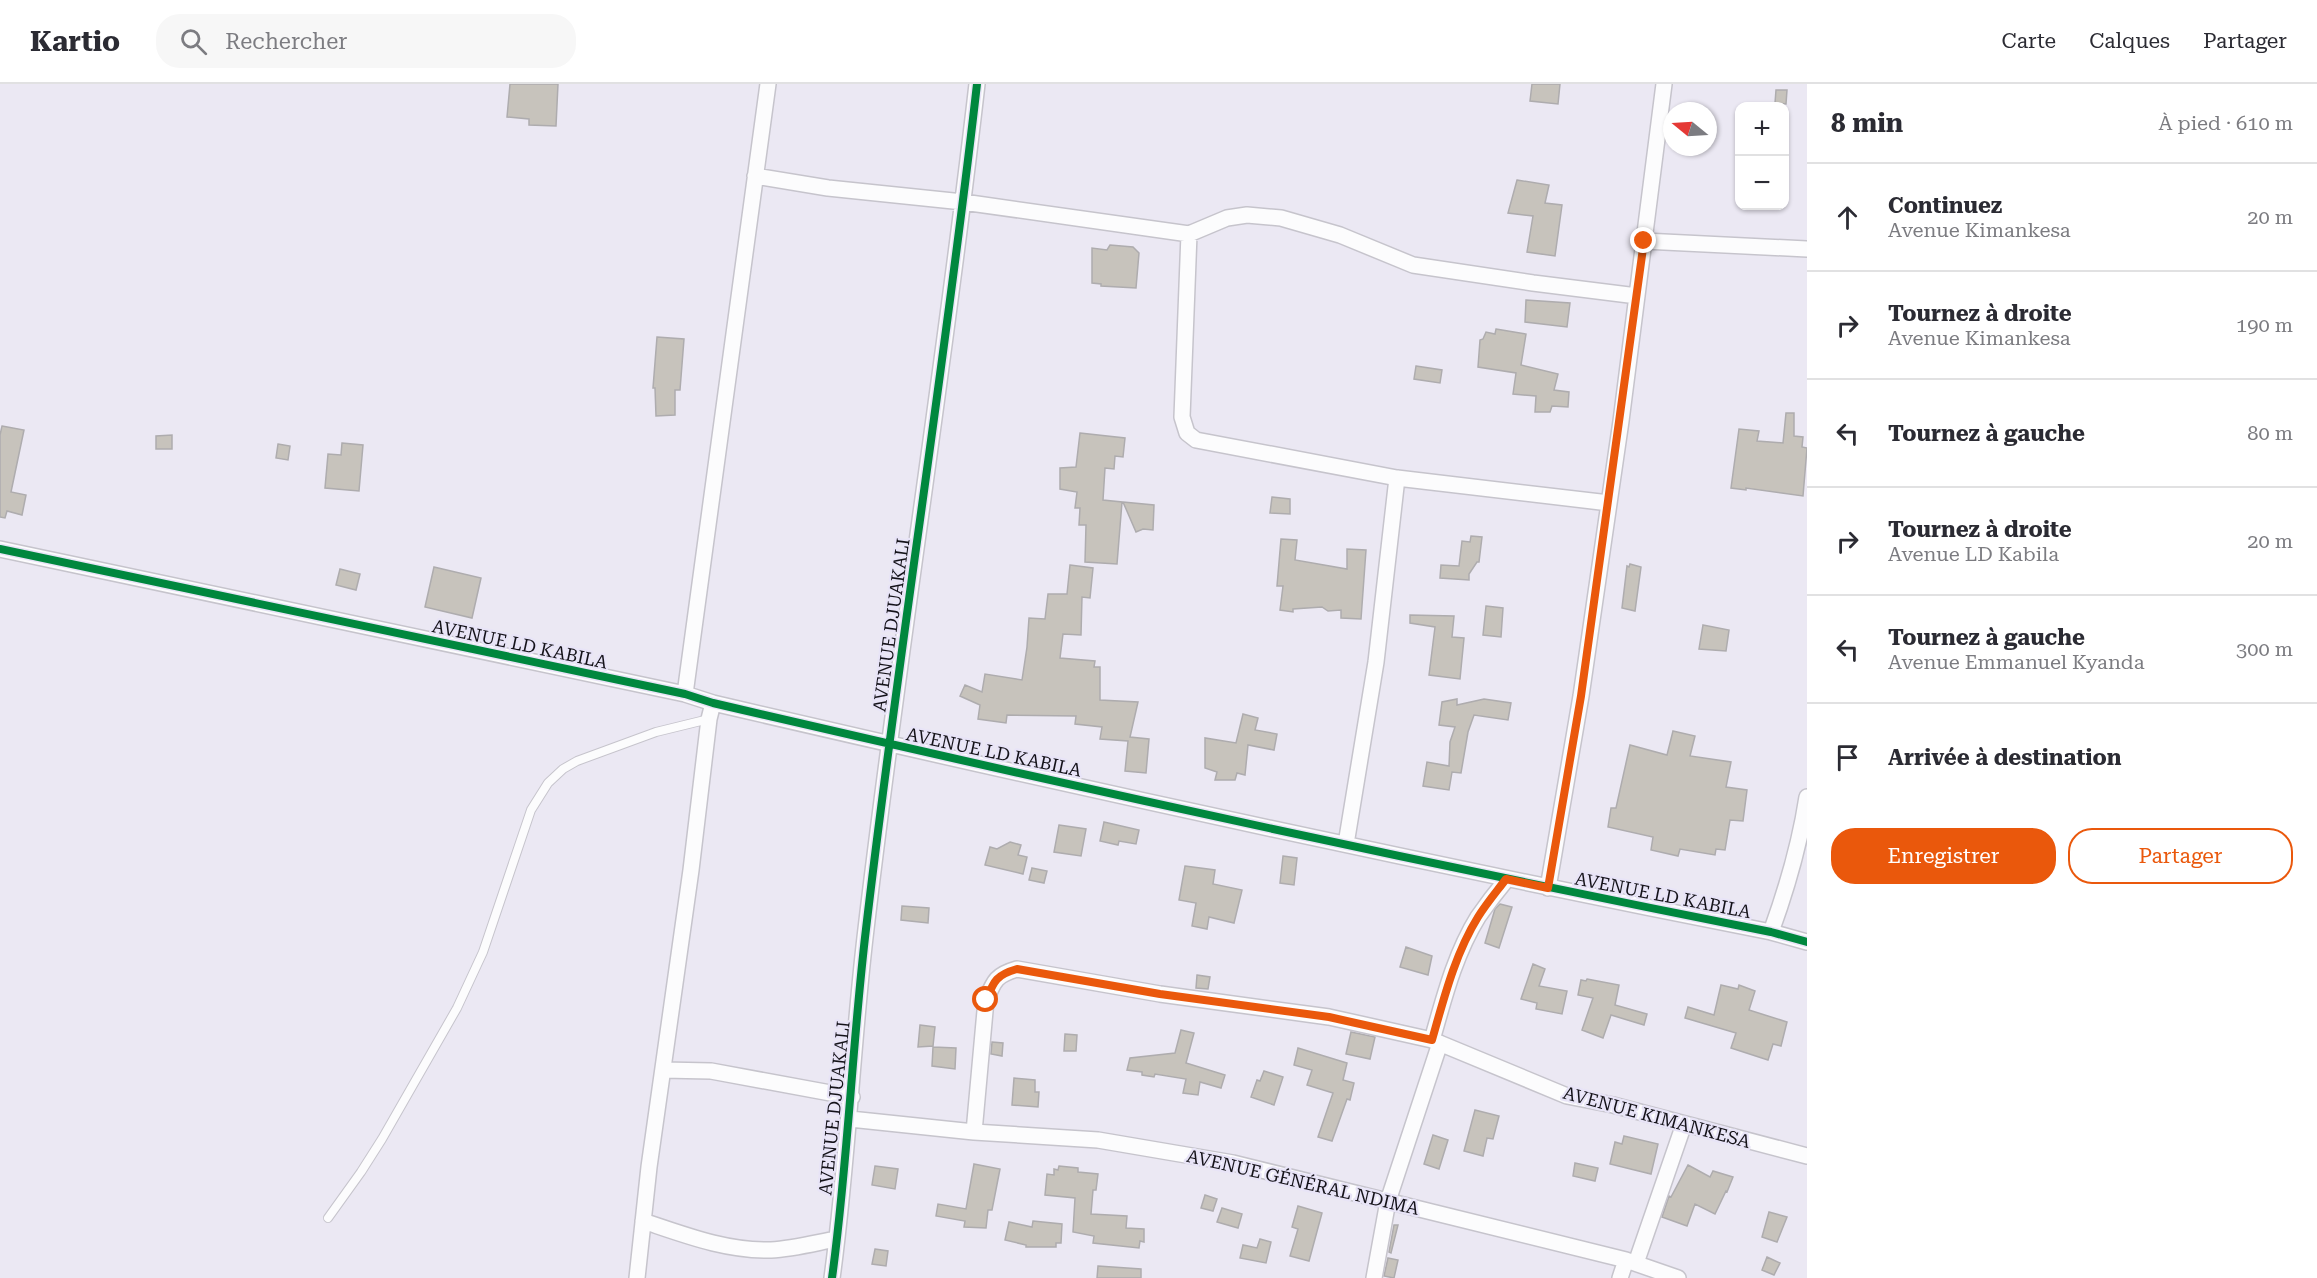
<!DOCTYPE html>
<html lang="fr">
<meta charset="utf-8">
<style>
body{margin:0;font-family:"Roboto Serif",serif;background:#f7f7f7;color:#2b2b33}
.controls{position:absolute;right:18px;top:18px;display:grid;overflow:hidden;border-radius:12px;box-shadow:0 2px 4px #0004}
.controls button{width:54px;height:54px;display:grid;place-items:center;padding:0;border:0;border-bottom:2px solid #e1e1e2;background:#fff;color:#2b2b33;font:30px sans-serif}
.compass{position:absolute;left:1663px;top:18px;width:54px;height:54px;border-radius:50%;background:#fff;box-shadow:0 2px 4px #0004;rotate:288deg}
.stop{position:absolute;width:18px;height:18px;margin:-14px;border:4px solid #ea580c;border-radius:50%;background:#fff}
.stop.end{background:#ea580c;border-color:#fff;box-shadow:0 2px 6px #0008}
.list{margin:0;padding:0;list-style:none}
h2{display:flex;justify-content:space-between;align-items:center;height:78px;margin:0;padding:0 24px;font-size:26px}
h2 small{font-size:20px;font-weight:400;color:#7c7c81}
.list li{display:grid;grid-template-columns:39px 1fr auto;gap:18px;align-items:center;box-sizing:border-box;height:108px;padding:0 24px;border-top:2px solid #e1e1e2}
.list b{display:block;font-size:22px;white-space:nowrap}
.list p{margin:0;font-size:20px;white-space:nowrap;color:#7c7c81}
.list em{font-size:20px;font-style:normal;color:#7c7c81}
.actions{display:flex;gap:12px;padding:18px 24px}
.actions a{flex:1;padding:14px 0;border:2px solid #ea580c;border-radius:24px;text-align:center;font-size:21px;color:#ea580c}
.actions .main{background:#ea580c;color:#fff}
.icon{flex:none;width:33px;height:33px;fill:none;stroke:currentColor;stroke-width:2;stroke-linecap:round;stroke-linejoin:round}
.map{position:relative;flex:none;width:1807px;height:1194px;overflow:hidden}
header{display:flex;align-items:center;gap:36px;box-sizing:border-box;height:84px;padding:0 30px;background:#fff;border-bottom:2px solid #e1e1e2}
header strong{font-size:28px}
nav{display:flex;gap:33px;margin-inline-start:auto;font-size:21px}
.search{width:420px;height:54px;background:#f7f7f7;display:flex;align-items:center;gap:15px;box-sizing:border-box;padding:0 21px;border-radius:24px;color:#7c7c81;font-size:22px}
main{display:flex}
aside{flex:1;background:#fff}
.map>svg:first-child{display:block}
</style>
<header>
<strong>Kartio</strong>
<div class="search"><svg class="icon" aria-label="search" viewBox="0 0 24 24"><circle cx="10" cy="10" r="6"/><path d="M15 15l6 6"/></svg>Rechercher</div>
<nav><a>Carte</a><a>Calques</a><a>Partager</a></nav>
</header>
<main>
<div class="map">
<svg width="1807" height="1194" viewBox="0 0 1807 1194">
<rect width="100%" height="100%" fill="#ebe8f3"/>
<!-- building -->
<path fill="#c7c3bc" stroke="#aeacae" stroke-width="1.5" d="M510,0H558L556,42L529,41V35L507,33Z
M1532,0H1560L1558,20L1530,17Z
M1776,6H1787L1786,20L1775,19Z
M1517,96L1549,101L1545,119L1562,121L1555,172L1527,168L1533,132L1508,129Z
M1110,161L1133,163L1139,169L1136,204L1101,202V200L1092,199V164L1107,166Z
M1526,216L1570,219L1567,243L1525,238Z
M1496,245L1526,250L1521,281L1558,290L1554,306L1569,308L1568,323L1552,322L1550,328H1535L1536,312L1513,310L1516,289L1478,283L1480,256L1483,255L1486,248L1495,250Z
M657,253L684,255L680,306H675V331L656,332L655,304H653Z
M1416,282L1442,286L1440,299L1414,295Z
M1786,329H1794V352L1803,353L1802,363L1807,364L1803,412L1746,404V406L1731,404L1739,345L1759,347L1757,357L1783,359Z
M2,342L24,346L11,408L26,411L22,431L7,427L5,434L0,433V351Z
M1080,349L1125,354L1123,373L1115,372L1114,385L1105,384L1103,416L1122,418L1117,480L1085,478L1086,441H1079L1080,424H1075L1077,408L1060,405V384L1076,383Z
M172,351V365H156V352Z
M342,359L363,361L359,407L325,404L328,370L341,371Z
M278,360L290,362L288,376L276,374Z
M1272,413L1290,415V430L1270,429Z
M1123,418L1154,421L1153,446L1143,445L1136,448Z
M1471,452L1482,453L1479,478H1477L1469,490V496L1440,494L1441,481L1459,482L1462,457L1470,458Z
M1281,455L1297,456L1295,476L1347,485V465L1366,466L1361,535L1341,534V526L1328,527L1322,523L1293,525V528L1280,526L1283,502H1277Z
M1630,480L1641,483L1635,527L1622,524L1627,482L1629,483Z
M1070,481L1093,484L1090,514L1082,513L1081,551L1063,550L1060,574L1095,577L1094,583H1100V616L1138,618L1130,653L1149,655L1146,689L1125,687L1128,657L1100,655L1102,643L1075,640L1076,632L1007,631L1006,639L978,635L980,621L960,612L965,601L982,608L985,590L1022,596L1027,563L1029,534L1045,535L1048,510H1067Z
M434,483L481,494L472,534L425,523Z
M340,485L360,490L356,506L336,501Z
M1486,522L1503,524L1501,553L1483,551Z
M1410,531L1454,532L1452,553L1464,554L1460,595L1429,591L1435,543L1410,539Z
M1703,541L1729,546L1726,567L1699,565Z
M1457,615V621L1484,615L1511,619L1508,636L1474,631L1468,648L1461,689L1452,688L1449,706L1423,702L1427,678L1449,682L1450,658L1455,643L1439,641L1442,618Z
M1243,630L1258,634L1255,646L1277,650L1274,666L1248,661L1245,691L1237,689L1235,696H1215L1217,688L1205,684V654L1236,659Z
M1673,647L1695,652L1690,672L1731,678L1726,703L1747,706L1743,737L1730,736L1725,766L1716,765L1715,771L1680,765L1678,772L1651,766L1653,753L1608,743L1611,724H1616L1630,661L1667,671Z
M1104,738L1139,746L1136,760L1119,757L1118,761L1100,757Z
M1059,741L1086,745L1081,772L1054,768Z
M1010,758L1021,761L1018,771L1027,773L1023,790L985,781L990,763L997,765Z
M1283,772L1297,774L1294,801L1280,799Z
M1185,782L1215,786L1213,800L1242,806L1234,839L1209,833L1207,845L1192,842L1196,819L1179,816Z
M1032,784L1047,787L1044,799L1029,796Z
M1500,820L1512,823L1499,864L1485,859L1495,825Z
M902,822L929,824L928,839L901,836Z
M1406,863L1432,872L1428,891L1400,883Z
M1533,880L1545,885L1539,902L1567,907L1562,930L1536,925L1537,919L1521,915Z
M1197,891L1210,893L1208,905L1196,904Z
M1587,895L1619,901L1615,921L1647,930L1644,941L1611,931L1603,954L1582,946L1593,914L1578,911L1581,896L1586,897Z
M1721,901L1738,905L1739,901L1755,907L1749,926L1787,938L1781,962L1773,960L1768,976L1731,964L1736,949L1685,934L1688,923L1714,931Z
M920,941L935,943L933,962L918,963Z
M1181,946L1194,949L1186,979L1225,991L1221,1004L1200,998L1198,1011L1183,1009L1186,995L1155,990L1154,993L1142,991V988L1127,986L1130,974L1175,969Z
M1351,948L1375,953L1370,975L1346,970Z
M1065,950L1077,951L1076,967H1064Z
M992,958L1003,959L1002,972L991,970Z
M933,963L956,964L955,985L932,982Z
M1298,964L1347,979L1343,996L1354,999L1350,1016L1347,1015L1332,1057L1318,1053L1333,1009L1307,1001L1312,986L1294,981Z
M1264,987L1283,993L1274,1021L1251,1013L1257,996L1260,997Z
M1014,994L1035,996V1008H1039L1038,1023L1012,1021Z
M1475,1026L1499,1032L1493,1055L1487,1054L1483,1072L1464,1067Z
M1433,1051L1448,1056L1439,1085L1424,1080Z
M1624,1052L1658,1060L1651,1090L1610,1080L1615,1058L1622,1060Z
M1575,1079L1598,1084L1595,1097L1573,1092Z
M974,1080L1000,1085L992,1126H988L986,1144L964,1143L965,1137L936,1132L938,1120L966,1125Z
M1688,1081L1710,1093L1713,1087L1733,1093L1727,1108L1726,1107L1715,1130L1695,1120L1687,1142L1662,1133L1669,1112L1671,1113Z
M875,1082L898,1085L895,1105L872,1101Z
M1059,1082L1078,1084V1088L1098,1090L1096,1106H1093L1091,1130L1127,1132L1126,1144L1144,1145V1158L1140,1157L1139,1164L1093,1159L1094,1152L1073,1148L1075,1114L1045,1111L1047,1090L1054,1091V1085L1058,1086Z
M1205,1111L1217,1115L1213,1127L1201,1124Z
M1298,1122L1322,1129L1309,1177L1290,1172L1298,1145L1292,1143Z
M1222,1124L1242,1130L1238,1144L1217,1138Z
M1769,1128L1787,1133L1777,1158L1762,1153Z
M1033,1137L1062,1140L1061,1159H1056V1163H1026V1161L1005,1156L1009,1138L1032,1143Z
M1394,1141H1398L1391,1169L1389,1168Z
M1260,1155L1271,1158L1266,1179L1240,1174L1243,1161L1257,1164Z
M875,1165L888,1167L886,1182L872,1180Z
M1767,1173L1780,1179L1774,1191L1762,1186Z
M1388,1174L1398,1176L1394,1194L1384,1192Z
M1098,1182L1141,1185V1194H1097Z"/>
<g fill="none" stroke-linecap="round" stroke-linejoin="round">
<!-- lane casing -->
<g stroke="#c6c4cc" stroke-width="10">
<path id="lane" d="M328,1134L361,1088L382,1055L457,924L483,868L531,726L548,699L563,685L577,677L656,648L709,635"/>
</g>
<!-- street casing -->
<g stroke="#c6c4cc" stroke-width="18">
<path id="street" d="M755,92L828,104L963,118L1189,150L1182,333L1187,349L1196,356L1397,394L1609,419
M1189,150L1227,134L1247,131L1281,134L1340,151L1413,181L1533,199L1637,212
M1644,157L1807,165
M0,465L685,610L713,619C1064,701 1417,778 1771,848L1807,858
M685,610L768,0
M1346,760L1376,578L1397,394
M1548,804L1581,612L1621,337L1664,0
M1771,848C1787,804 1800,759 1807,713
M1432,956C1444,914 1455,870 1478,833C1487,820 1497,807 1507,795
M663,986L711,987L852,1013
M850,1035L974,1048L1098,1056L1233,1079L1626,1176L1678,1194
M974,1048L986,916C994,897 996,891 1017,885L1160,910L1329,933L1432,956L1567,1012L1613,1021L1807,1072
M643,1137C685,1151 726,1167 771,1166C792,1165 815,1159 836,1155
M1636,1179L1684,1040
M637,1194L649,1083L691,786L709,635L713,619
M832,1194C848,1078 852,961 866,845C899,563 945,282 977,0
M1374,1194L1388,1117L1440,959
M1620,1194L1626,1176"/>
</g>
<!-- lane -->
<use href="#lane" stroke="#fcfcfd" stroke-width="8"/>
<!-- street -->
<use href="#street" stroke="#fcfcfd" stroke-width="15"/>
<!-- cycleway casing -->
<g stroke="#e8e4f7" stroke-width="11">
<path id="cycleway" d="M0,465L685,610L713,619C1064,701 1417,778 1771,848L1807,858
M832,1194C848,1078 852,961 866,845C899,563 945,282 977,0"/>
</g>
<!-- cycleway -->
<use href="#cycleway" stroke="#00873e" stroke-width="8"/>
</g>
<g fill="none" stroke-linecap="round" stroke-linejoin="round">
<!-- route -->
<path stroke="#ea580c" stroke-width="8" d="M986,916C994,897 996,891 1017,885L1160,910L1329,933L1432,956C1444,914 1455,870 1478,833C1486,820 1497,807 1506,795L1548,804L1581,612L1644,157"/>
</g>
<g text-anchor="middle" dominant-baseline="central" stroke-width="4.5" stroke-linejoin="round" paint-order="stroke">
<!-- street labels -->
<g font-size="18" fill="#141219" stroke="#e8e4f7">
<text transform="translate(891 541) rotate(-82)">AVENUE DJUAKALI</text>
<text transform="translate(520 560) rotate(12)">AVENUE LD KABILA</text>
<text transform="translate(994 668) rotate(12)">AVENUE LD KABILA</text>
<text transform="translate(1663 811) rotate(11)">AVENUE LD KABILA</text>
<text transform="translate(834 1024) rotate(-84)">AVENUE DJUAKALI</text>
<text transform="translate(1657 1033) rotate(15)">AVENUE KIMANKESA</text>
<text transform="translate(1303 1098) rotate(13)">AVENUE GÉNÉRAL NDIMA</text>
</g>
</g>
</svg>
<div class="controls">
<button>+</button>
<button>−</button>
</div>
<svg class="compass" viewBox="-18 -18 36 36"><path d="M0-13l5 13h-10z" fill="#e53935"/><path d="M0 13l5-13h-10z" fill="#7c7c81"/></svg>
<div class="stop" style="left:986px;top:916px"></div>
<div class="stop end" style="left:1644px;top:157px"></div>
</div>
<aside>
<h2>8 min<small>À pied · 610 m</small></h2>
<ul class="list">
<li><svg class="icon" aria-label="ahead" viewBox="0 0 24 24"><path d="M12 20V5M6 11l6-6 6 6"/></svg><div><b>Continuez</b><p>Avenue Kimankesa</p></div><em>20 m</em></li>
<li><svg class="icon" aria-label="right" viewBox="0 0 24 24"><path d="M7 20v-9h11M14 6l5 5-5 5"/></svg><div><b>Tournez à droite</b><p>Avenue Kimankesa</p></div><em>190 m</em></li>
<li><svg class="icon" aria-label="left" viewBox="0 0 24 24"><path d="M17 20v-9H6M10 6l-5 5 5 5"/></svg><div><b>Tournez à gauche</b></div><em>80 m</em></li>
<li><svg class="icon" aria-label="right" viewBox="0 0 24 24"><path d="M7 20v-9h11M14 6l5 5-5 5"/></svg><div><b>Tournez à droite</b><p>Avenue LD Kabila</p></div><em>20 m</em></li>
<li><svg class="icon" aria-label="left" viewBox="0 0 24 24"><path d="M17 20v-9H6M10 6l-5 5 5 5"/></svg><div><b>Tournez à gauche</b><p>Avenue Emmanuel Kyanda</p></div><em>300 m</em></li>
<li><svg class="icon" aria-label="arrive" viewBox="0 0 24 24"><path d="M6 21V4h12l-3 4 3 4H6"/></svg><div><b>Arrivée à destination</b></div></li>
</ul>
<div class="actions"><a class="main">Enregistrer</a><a>Partager</a></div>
</aside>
</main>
